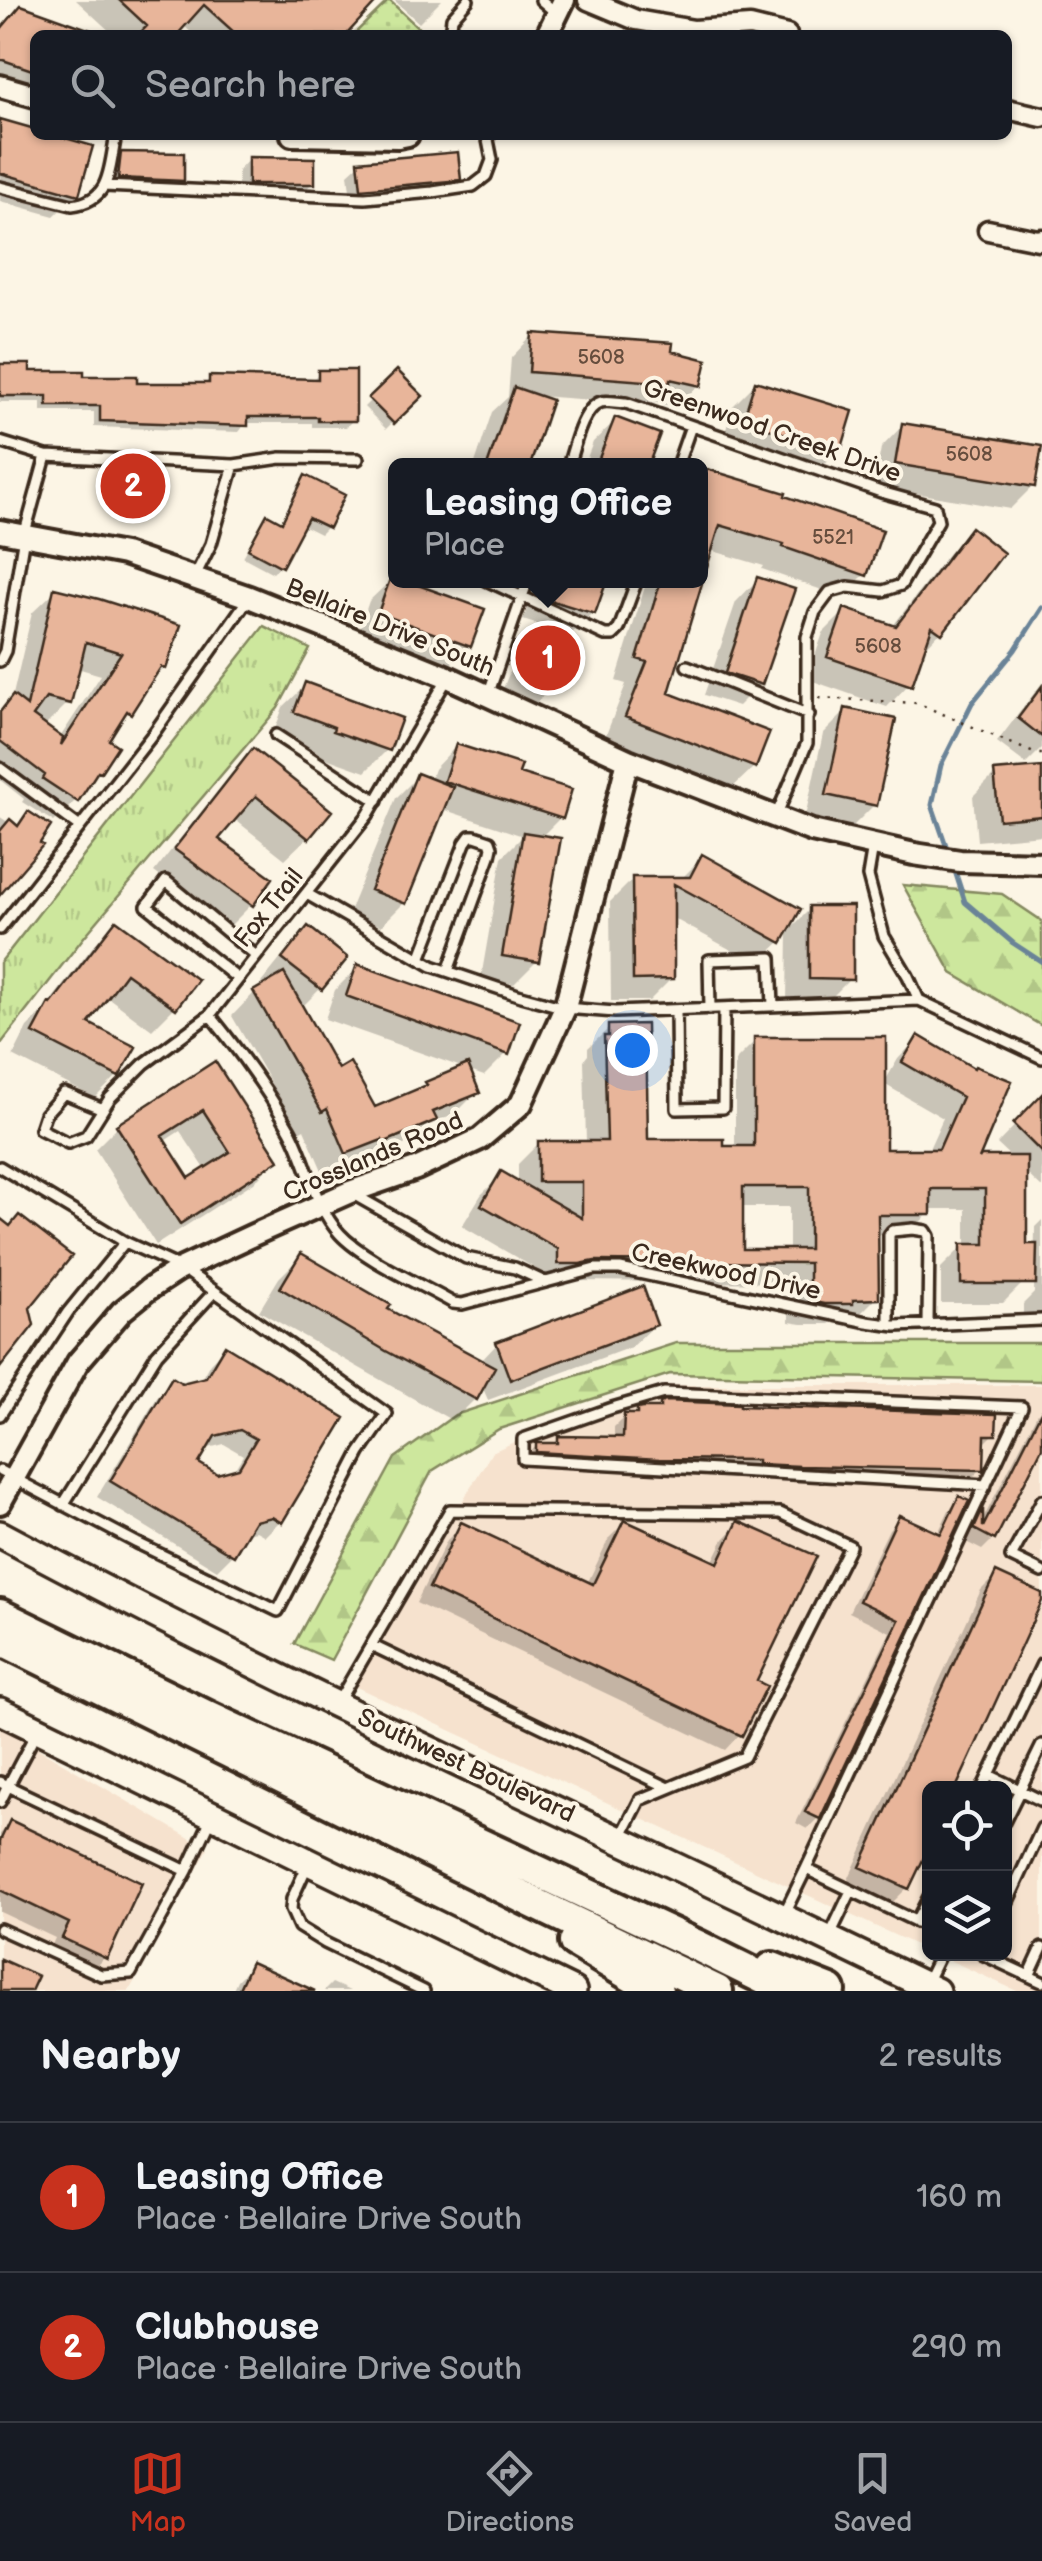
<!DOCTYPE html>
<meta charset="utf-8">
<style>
body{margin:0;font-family:"Balsamiq Sans",sans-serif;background:#20242c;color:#f1f3f6}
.controls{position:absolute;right:30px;bottom:30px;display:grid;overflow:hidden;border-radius:15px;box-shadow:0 2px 8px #0004}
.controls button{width:90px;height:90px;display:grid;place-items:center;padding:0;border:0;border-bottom:2px solid #363941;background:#171b24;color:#f1f3f6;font:50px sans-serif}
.you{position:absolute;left:632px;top:1050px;width:35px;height:35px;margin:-25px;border:8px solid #fff;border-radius:50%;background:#1a73e8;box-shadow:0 0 0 15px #1a73e833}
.badge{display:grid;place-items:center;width:65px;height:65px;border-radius:50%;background:#c8321e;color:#fff;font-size:32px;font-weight:700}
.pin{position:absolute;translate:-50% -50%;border:5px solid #fff;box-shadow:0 2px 10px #0006}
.popup{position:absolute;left:388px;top:458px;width:320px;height:130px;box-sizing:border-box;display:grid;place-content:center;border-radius:15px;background:#171b24;filter:drop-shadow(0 2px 8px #0005);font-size:32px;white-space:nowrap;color:#9ea1a6}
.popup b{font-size:38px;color:#f1f3f6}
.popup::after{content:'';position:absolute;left:50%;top:100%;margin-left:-20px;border:20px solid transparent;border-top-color:#171b24}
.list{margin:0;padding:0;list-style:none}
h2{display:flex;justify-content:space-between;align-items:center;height:130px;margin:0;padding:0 40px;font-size:42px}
h2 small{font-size:32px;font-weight:400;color:#9ea1a6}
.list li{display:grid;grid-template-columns:65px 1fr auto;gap:30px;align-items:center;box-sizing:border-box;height:150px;padding:0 40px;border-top:2px solid #363941}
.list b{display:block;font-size:38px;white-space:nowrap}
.list p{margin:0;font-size:32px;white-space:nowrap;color:#9ea1a6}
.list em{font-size:32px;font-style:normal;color:#9ea1a6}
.icon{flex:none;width:55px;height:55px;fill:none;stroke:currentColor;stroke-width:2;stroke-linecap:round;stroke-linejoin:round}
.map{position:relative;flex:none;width:1042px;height:1991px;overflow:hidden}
.search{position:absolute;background:#171b24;box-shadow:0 2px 8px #0004;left:30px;right:30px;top:30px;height:110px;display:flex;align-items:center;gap:25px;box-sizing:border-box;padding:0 35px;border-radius:15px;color:#9ea1a6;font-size:38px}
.sheet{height:430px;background:#171b24}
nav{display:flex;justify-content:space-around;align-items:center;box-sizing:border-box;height:140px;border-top:2px solid #363941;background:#171b24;font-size:28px;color:#9ea1a6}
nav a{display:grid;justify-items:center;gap:5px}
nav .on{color:#c8321e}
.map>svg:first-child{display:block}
</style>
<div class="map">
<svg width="1042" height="1991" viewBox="0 0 1042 1991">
<defs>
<pattern id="grass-tufts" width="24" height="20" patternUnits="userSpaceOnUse" patternTransform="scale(2.5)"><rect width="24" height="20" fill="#cde79d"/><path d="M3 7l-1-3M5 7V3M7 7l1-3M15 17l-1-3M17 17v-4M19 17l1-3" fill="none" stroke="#b1c687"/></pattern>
<pattern id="forest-firs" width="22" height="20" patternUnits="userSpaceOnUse" patternTransform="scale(2.5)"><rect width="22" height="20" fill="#cde79d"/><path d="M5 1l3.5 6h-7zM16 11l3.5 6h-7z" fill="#b1c687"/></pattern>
<pattern id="park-dots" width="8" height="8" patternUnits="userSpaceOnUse" patternTransform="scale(2.5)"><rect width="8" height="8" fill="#cde79d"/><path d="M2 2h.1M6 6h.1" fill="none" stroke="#b1c687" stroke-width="1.8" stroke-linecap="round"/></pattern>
</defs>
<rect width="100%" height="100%" fill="#fcf5e5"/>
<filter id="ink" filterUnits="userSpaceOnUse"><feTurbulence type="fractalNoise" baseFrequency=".01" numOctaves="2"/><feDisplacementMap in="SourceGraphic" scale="20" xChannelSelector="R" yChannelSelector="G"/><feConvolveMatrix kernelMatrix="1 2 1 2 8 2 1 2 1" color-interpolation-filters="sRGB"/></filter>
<g filter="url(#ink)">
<!-- built -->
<path fill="#f6e2ce" d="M668,1385H1042V1991H1017L936,1954H1004V1789H930L929,1951L352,1685L492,1452L573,1416Z
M0,1726L208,1849L129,1991H22L0,1976Z"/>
<!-- grass -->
<path fill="url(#grass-tufts)" stroke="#84885e" stroke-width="2.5" d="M264,626L310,649L278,708L84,937L0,1045V963Z"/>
<!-- forest -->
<path fill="url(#forest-firs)" stroke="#84885e" stroke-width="2.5" d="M903,885L1002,894L1042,921V1026L952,973Z
M676,1343H1042V1381L670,1374L499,1429L432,1471L331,1660L294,1644L395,1458L455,1415Z"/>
<!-- park -->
<path fill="url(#park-dots)" stroke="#84885e" stroke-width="2.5" d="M389,0L426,35H353Z"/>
<!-- shadow -->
<path fill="#0003" fill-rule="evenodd" d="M76,0H375L343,35H194L183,25L174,35H114Z
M394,0H442L419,23Z
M21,8L97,35H35V98L0,86V29Z
M0,122L35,132V135H46L77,194L54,216L0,201Z
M122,155L181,180L170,191L108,189L111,166Z
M249,159L312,183L301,195L238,194V171Z
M360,163L458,179L447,190L351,199L348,174Z
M533,335L669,353L699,385L676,407L648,401L645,404L539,396L527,466H474L492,412L508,397L511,358Z
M0,366L28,374L135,386H203L210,378L311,381L319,373L353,420L346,427H312V423H246L239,432L94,427V412H41V402H0Z
M397,374L419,396L386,429L364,407Z
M756,383L839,450L816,472L722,443L733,406Z
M616,420L645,466H584L593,442Z
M903,425L1033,486L1010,509L874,486L881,448Z
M700,471L782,498L865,574L842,597L762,569L764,566L710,550L700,580Z
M123,476L142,497L139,499H120V479Z
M305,478L327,527L320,534L302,525L280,566L273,573L243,557L261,524L268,518L280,524L298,485Z
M971,531L940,632L921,652L909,684L887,707L807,679L823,633L845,611L892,627L949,553Z
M392,579L469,645L447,668L357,636L369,601Z
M758,579L760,684L738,706L704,695L736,602Z
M538,580H604L593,612L570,635L523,620Z
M647,580H700L666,694L754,767L731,789L604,740L626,684L616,681Z
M55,591L164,668L146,685L129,712L115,726L105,741L99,771L88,781L76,800L54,822L22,802L24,799L0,780V711L12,699L32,613ZM77,668L101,675L59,739L44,727L68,703Z
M537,637L557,681L535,704L502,691L515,659Z
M1042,683V748L1026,764L997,742Z
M306,685L387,750L365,772L312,753L313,749L273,735L283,707Z
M846,711L874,805L852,827L805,817L823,734Z
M456,746L516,774L560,818L541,837L537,961L514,984L481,978L502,857L523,836L442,809L404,903L381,926L349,912L396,798L418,776L430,780L434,769Z
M253,752L308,837L285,859L233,818L215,840L251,905L229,927L154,872L231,774Z
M1042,769V835L977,841L973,796L995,774Z
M28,814L0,893V817L16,827Z
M703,857L798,910L780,942L757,964L671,917L672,978L649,1001H611L610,902L633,879H681Z
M810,909L850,979L828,1001H787L788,931Z
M116,923L194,980L174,1008L152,1030L106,996L85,1024L117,1076L95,1098L13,1056L27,1028L40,1015L94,945Z
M308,929L344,958L320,989L301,1008L338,1072L374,1110L419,1091L426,1084L464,1068L325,1019L335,990L358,967L507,1053L484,1076L467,1070L477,1092L454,1115L428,1125L411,1142L360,1163L359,1161L324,1175L304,1129L299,1132L232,1016L254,993L266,986L261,983L286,952Z
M609,1028L646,1142L735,1148V1061L756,1040L884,1083L898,1059L918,1038L974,1070L972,1169L1012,1158L997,1144L1041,1099L1042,1188L1024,1171V1282L1003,1303H941V1268L962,1247H966V1209H928V1214L908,1235H876V1298L855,1319L834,1320L829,1324H802L789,1322V1283L572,1281L558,1284H538V1270L462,1226L481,1195L502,1174L518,1184V1164L539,1143H586L584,1060L588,1055V1048ZM884,1084L943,1118L928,1151H884ZM741,1207H789V1252H741Z
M214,1065L276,1160L254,1182L156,1245L95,1149L117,1127ZM180,1131L206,1170L189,1181L163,1142Z
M1042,1220V1324H1023V1304L1034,1293L1035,1227Z
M301,1256L385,1310L480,1362L497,1344L654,1325L631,1347L488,1400L482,1386L475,1399L453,1421L259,1311L279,1278Z
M225,1348L341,1419L280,1521L265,1536L256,1531L245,1533L232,1555L217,1570L97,1497L158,1396L173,1381L182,1386L200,1381L210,1363ZM224,1444L243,1455L233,1472L216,1477L196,1464L205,1449Z
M661,1405L994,1434L982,1446L981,1469L970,1480L526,1457L537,1445H552L559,1439L614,1440V1427L625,1416H633L638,1412L656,1410Z
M1042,1409V1443L993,1539L982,1550L964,1541L973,1523L981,1515L980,1525L1037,1414Z
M960,1499L818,1818L807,1829L796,1823L890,1632L849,1612L889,1529L900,1518L937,1535L949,1510Z
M624,1523L712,1563L724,1539L739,1523L754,1682L740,1734L725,1750L416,1603L447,1540L462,1525L587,1584L609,1538Z
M996,1575L1042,1596L953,1789H930L907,1888L892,1903L847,1882L981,1590Z
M11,1823L105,1957L90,1972L48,1954L55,1938L0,1912V1834Z
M252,1965L310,1991H232L237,1980Z
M332,1983L350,1991H324Z"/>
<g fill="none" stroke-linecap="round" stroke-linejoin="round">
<!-- stream -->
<path stroke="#6a8397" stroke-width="5" d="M949,854L932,805L941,765L972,703L1015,650L1042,608
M953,865L965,902L1013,943L1042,962"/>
</g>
<!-- building -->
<path fill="#e8b59a" stroke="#3b2a1e" stroke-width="2.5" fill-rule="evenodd" d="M119,0H378L346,35H237L204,5L177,35H138L147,26Z
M21,5L99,33V35H35V71L0,59V30Z
M0,119L35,129V135H55L93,146L79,195L0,173Z
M121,152L184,153V181L118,178Z
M458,152L461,180L361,189L358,161Z
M248,157L315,158V184H248Z
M532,333L673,343L672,351L707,360L701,386L670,379V383L529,372Z
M0,364H30V371H84V376H137V383H209V376L318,379V370H356V421H318V417H248V426L100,421V406H47V396H0Z
M397,370L423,396L394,424L368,398Z
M755,381L853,411L841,451L743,421Z
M514,387L552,400L530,466H487Z
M615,417L660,434L648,466H596Z
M902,423L1042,446L1035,487L895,464Z
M700,467L786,493L785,496L883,530L867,576L783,547L784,544L720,525L704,577H700Z
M122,474H145V498H122Z
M305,475L345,495L329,528L308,518L282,567L248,549L267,514L282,522Z
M971,527L1004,553L942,634L932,627L912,686L827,657L844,608L896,626Z
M391,576L396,577V580H404L485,609L471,647L378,613Z
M757,577L795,589L762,685L725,673Z
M550,580H607L595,614L543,598Z
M661,580H703L669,693L770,732L756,768L625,717L647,662L637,659Z
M54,588L99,599L181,625L166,669L161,667L131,714L127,711L109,740L118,746L101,772L98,771L78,802L43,779L45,775L0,741V712L13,695L27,706ZM86,642L121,653L61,745L63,738L33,716L46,698L71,704Z
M536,634L573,648L559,683L523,669Z
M305,682L402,718L390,751L333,731L334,727L294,712Z
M1042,686V737L1018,718Z
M845,708L896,719L877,806L826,795Z
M456,744L522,765L519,773L572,789L563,819L444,781Z
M253,748L332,811L309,839L256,796L219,839L273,878L253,906L174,849Z
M1042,767V816L999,820L994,771Z
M417,773L453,787L406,904L370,890Z
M28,811L51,826L40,843L43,845L0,895V831L10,819L18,826Z
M523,832L561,838L539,962L502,956Z
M702,854L801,909L782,943L674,884V979L633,980L632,877H690Z
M809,906H853V980L809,979Z
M116,920L198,980L176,1009L126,973L89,1023L136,1047L119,1077L33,1033L49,1003L51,1004Z
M308,926L348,958L322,990L282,959Z
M357,964L520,1022L509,1055L346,996Z
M284,973L338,1069L350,1062L375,1107L427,1085L425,1082L468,1064L480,1093L433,1112L437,1120L383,1143L382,1140L346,1154L327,1109L322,1112L253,991Z
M646,1024L648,1139H724V1146H754V1037H886V1149H939L962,1097L902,1062L918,1035L974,1068L975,1066L1012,1081L979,1159L981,1156H1027V1244H1037L1036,1284H961V1244H985V1189H931V1215H878L879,1299L853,1300V1304H824L809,1301V1263L595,1261L580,1264H558V1249L481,1205L501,1171L582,1218V1182H538V1141H607L604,1036H608V1025ZM743,1187H809V1249H743Z
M215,1061L279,1160L180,1224L116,1125ZM203,1110L230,1152L189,1178L162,1136Z
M1042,1094V1153L1013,1124Z
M19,1215L72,1256L30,1308L34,1325L0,1368V1218L10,1226Z
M301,1253L391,1305L388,1309L495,1367L477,1400L386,1351L280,1288Z
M643,1286L657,1325L510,1380L496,1342Z
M225,1345L345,1418L282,1523L272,1517L255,1521L234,1556L110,1481L172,1377L182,1383L206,1377ZM240,1430L256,1439L239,1468L217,1474L199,1463L215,1436Z
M665,1401L740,1404V1406L997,1414L996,1435H985L984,1470L800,1466L757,1464V1460L659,1459L536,1452V1443H558V1436L623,1437L624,1414H637V1409L642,1408H660V1403Z
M1042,1410V1448L995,1540L974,1529L983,1509V1527Z
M959,1496L969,1501L820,1819L805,1812L899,1620L859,1601L899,1515L941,1534Z
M624,1520L718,1563L738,1521L817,1556L757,1681L767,1686L742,1736L429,1588L461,1522L593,1584Z
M996,1572L1042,1593V1601L956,1788H930V1845L909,1889L860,1867Z
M10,1820L142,1883L107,1959L62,1938L69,1923L0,1890V1841Z
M0,1959L38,1976L31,1991H0Z
M251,1962L315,1991H238Z"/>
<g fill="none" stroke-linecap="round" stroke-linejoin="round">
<!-- service casing -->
<g stroke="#3b2a1e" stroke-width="16">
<path id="service" d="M541,0L555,12
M450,35L452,18L468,0
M104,186L365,198L433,192L473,186L486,176L492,160L487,135
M0,187L72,205C112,201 109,167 116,135
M0,442L46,456L234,465L281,458L358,459
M568,466C574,448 582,408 601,402C608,400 619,403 626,403L881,492L935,507L938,521L901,585L883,591L848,587L830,592L815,612L807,637V743L776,816
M677,466L691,426
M194,578L211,544L234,465
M486,580L605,635H613L619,629L637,580
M0,661L5,651L24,536L46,456
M687,666L809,715
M488,695L528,580
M276,735L377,801
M0,768L80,827
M873,846L868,876L884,936L908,976L919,1000L1042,1058
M307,894L432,966L521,996L565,1008L615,1012L919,1000
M0,929L153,734L248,599
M420,959L465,843L470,836H475L490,841L492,847L490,856L448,971
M238,979L147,906L166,881L256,956
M710,1009L709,960L771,958L773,1006
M676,1010L677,1109L723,1108L724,1008
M210,1015C239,1051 267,1089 290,1130C308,1163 314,1206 340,1234C363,1259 422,1285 453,1303L462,1304L595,1269H620L867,1322L896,1326L1042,1320
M103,1109L64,1093L45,1114L40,1129L68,1143L86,1136L110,1098L144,1064L210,1015L368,815L447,679
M0,1167L125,1242L182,1268L387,1414L360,1453L278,1611L137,1543L0,1471
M353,1194L466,1258L515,1268L545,1282
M889,1325V1235L892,1231L913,1229L926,1231L929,1236L928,1325
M0,1415L68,1312L125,1242
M1042,1500L1011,1557L1042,1572
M63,1505L157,1354L214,1292
M371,1645L669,1788
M338,1702L450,1510L780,1513L850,1546L744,1757L640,1800L621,1837
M36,1733L8,1786L187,1871
M989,1775L1042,1801
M0,1782L8,1786L0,1802
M982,1789L1042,1664
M1004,1822L1042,1745
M308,1864L292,1899L291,1909L299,1927L325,1943L424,1991
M806,1869L930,1928
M1004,1910L1042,1828
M784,1914L806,1869L1022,1407L664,1393L612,1408L523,1439V1459L986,1485
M916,1922L930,1895
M0,1929L101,1975L131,1973L187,1871L212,1817
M830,1935L851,1891
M982,1954L1042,1982
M1029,1976L1042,1948
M926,1983L940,1954"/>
</g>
<!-- minor casing -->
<g stroke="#3b2a1e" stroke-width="25">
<path id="minor" d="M588,0L636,20L694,30L750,26L787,35
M1007,109L1042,117
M988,230L1038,240L1042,239"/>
</g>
<!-- tertiary casing -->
<g stroke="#3b2a1e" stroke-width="28">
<path id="tertiary" d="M547,35L564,0
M0,86L35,96
M292,135L398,137L408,135
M0,531L124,554L249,597L448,677L628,760L812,831L914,854L960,861L1042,863
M0,1503L78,1362L122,1311L149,1289L178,1270L253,1235L350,1192L416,1169L480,1139L521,1104L565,1008L628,760"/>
</g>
<!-- secondary casing -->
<g stroke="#3b2a1e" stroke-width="32">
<path id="secondary" d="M0,1534C306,1698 624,1839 936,1991
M0,1711L573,1991"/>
</g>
<!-- motorway casing -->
<g stroke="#3b2a1e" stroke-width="38">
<path id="motorway" d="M0,1615L208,1717L698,1946L789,1991
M7,1642L524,1898L717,1991
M575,1942L657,1991
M772,1968L830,1991"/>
</g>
<!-- path -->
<path stroke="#3b2a1e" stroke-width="2.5" stroke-dasharray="2.5 8" stroke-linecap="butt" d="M819,698L917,703L1036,754H1042"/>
<!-- service -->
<use href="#service" stroke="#fcf5e5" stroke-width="9"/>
<!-- minor -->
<use href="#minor" stroke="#fcf5e5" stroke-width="18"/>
<!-- tertiary -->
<use href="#tertiary" stroke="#fcf5e5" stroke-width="20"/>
<!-- secondary -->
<use href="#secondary" stroke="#fcf5e5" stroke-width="25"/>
<!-- motorway -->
<use href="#motorway" stroke="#fcf5e5" stroke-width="30"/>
</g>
</g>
<g text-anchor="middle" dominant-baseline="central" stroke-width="8" stroke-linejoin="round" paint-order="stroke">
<!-- number labels -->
<g font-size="20" fill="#664d3d">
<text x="601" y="358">5608</text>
<text x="969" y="455">5608</text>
<text x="833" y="538">5521</text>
<text x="878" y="647">5608</text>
</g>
<!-- street labels -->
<g font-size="25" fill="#3b2a1e" stroke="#fcf5e5">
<text transform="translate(772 431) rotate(19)">Greenwood Creek Drive</text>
<text transform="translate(390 628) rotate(22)">Bellaire Drive South</text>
<text transform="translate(269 908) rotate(-51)">Fox Trail</text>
<text transform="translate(373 1157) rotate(-23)">Crosslands Road</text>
<text transform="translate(726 1272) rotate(12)">Creekwood Drive</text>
<text transform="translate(466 1766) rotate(25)">Southwest Boulevard</text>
</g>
</g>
</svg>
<div class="controls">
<button><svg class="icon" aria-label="locate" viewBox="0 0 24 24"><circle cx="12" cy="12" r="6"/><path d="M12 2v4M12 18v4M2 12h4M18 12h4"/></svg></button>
<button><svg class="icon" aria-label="layers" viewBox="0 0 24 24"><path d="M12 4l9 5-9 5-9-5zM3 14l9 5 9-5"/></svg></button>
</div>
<div class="you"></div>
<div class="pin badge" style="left:548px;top:658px">1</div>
<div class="popup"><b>Leasing Office</b>Place</div>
<div class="pin badge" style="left:133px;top:486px">2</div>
<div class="search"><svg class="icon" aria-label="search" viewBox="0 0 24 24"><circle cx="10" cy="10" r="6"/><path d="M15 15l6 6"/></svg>Search here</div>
</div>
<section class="sheet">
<h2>Nearby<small>2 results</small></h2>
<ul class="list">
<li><span class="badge">1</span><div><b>Leasing Office</b><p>Place · Bellaire Drive South</p></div><em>160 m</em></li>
<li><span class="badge">2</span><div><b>Clubhouse</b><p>Place · Bellaire Drive South</p></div><em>290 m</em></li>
</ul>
</section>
<nav>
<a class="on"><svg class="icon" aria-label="map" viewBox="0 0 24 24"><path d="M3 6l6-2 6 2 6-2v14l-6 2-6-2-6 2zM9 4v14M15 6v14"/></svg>Map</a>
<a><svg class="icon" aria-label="directions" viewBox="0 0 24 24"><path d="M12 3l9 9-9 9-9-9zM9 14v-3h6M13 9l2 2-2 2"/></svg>Directions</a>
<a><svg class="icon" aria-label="saved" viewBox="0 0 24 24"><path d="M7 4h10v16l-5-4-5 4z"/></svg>Saved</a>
</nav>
